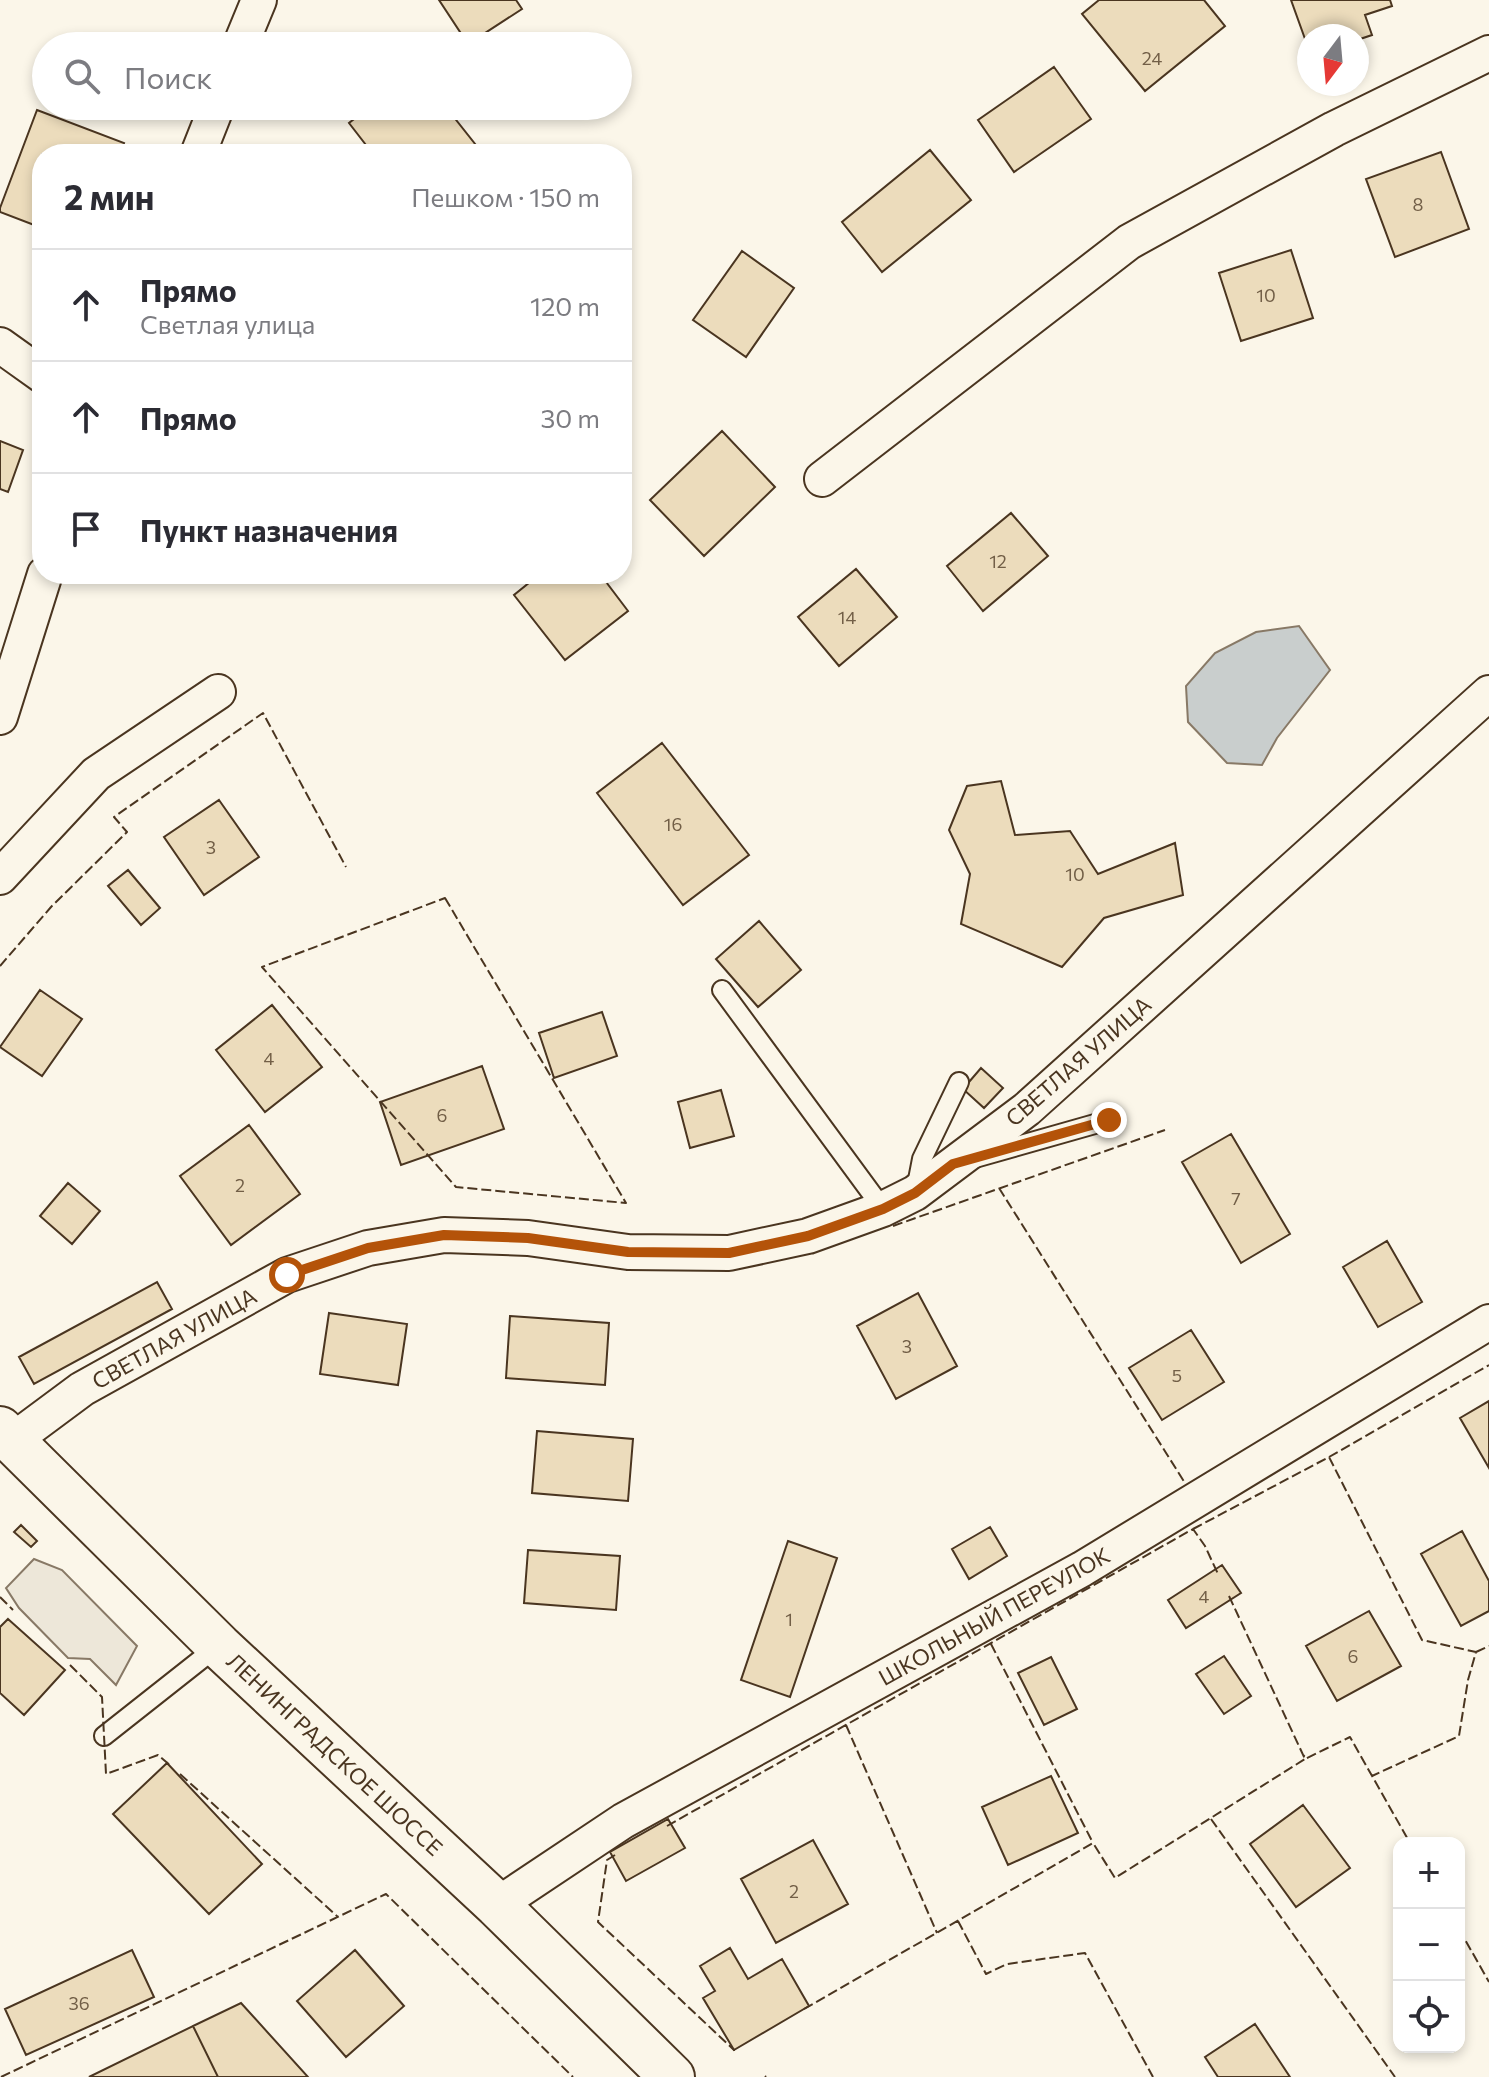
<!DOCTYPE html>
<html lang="ru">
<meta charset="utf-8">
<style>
body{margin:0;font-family:Commissioner,sans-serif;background:#f7f7f7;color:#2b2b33}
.controls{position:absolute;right:24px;bottom:24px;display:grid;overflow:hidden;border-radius:16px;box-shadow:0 4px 12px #0003}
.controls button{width:72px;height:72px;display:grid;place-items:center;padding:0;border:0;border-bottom:2px solid #e1e1e2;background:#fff;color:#2b2b33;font:40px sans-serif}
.compass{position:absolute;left:1297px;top:24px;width:72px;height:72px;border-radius:50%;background:#fff;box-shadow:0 4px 12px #0003;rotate:196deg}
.stop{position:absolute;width:24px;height:24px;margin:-18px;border:6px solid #b45309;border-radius:50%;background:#fff}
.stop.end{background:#b45309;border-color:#fff;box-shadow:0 2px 8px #0008}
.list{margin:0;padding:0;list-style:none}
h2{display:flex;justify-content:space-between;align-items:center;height:104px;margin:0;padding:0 32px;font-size:34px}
h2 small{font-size:26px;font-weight:400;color:#7c7c81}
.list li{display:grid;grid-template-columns:52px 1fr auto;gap:24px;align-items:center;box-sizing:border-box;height:112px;padding:0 32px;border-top:2px solid #e1e1e2}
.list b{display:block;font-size:30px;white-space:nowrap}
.list p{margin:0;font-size:26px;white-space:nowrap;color:#7c7c81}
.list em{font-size:26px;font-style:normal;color:#7c7c81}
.icon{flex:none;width:44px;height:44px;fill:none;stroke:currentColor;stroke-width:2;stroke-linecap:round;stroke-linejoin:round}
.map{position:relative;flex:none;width:1489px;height:2077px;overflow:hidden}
.search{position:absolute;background:#fff;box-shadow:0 4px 12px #0003;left:32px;top:32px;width:600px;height:88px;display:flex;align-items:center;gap:20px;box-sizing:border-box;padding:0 28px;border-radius:44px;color:#7c7c81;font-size:30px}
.panel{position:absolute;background:#fff;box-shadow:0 4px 12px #0003;left:32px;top:144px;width:600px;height:440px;border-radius:32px}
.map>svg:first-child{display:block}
</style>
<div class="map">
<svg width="1489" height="2077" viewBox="0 0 1489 2077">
<rect width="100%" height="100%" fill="#fbf6e9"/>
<!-- parking -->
<path fill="#ede7d9" stroke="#887966" stroke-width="2" d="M34,1559L62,1570L137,1646L116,1685L90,1659L68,1658L19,1608L6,1588Z"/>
<!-- water -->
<path fill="#c9cecd" stroke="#887966" stroke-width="2" d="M1299,626L1330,670L1277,738L1262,765L1227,763L1188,722L1186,686L1215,653L1256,632Z"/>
<!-- building -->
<path fill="#ecdcbc" stroke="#4a3520" stroke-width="2" d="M439,0H516L522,9L468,44Z
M1099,0H1204L1225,26L1145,91L1082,14Z
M1291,0H1390L1392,6L1365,15L1372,35L1357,40V36H1309V50Z
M1054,67L1091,119L1014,172L978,120Z
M371,106H445L483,154H373L349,123Z
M37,110L124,143L120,154H42V228L0,212V208Z
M930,150L971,200L882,272L842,222Z
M1441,152L1469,229L1395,257L1366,179Z
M1291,250L1313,318L1241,341L1219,273Z
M742,251L794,288L746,357L693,320Z
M722,431L775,487L704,556L650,500Z
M0,441L23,450L8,492L0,489Z
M1011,513L1048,556L983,611L947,566Z
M856,569L897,617L839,666L798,617Z
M540,574H600L628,611L565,660L514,595Z
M662,743L749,855L683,905L597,793Z
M1001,781L1015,835L1070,831L1098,874L1175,843L1183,895L1104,918L1062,967L961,924L970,874L949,830L967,786Z
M219,800L259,857L204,895L164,837Z
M128,870L160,908L141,925L108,886Z
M759,921L801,970L758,1007L716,959Z
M40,990L82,1019L42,1076L0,1047Z
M272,1005L322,1067L265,1112L216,1050Z
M602,1012L617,1056L554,1078L539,1033Z
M482,1066L504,1129L401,1165L380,1102Z
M981,1068L1003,1088L984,1108L963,1089Z
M721,1090L734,1136L690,1148L678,1102Z
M249,1125L300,1194L231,1245L180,1176Z
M1231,1134L1290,1234L1241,1263L1182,1162Z
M68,1183L100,1211L72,1244L40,1216Z
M1387,1241L1422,1302L1378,1327L1343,1267Z
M157,1282L172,1309L34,1384L19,1357Z
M918,1293L957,1366L896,1399L857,1326Z
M329,1313L407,1324L398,1385L320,1374Z
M510,1316L609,1323L605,1385L506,1378Z
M1191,1330L1224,1382L1162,1420L1129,1368Z
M1489,1401V1468L1460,1418Z
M537,1431L633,1439L628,1501L532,1493Z
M21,1525L37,1541L31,1547L14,1532Z
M990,1527L1007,1556L969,1579L952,1549Z
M1462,1531L1489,1581V1611L1461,1626L1421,1554Z
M788,1541L837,1558L790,1697L741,1680Z
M528,1550L620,1556L616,1610L524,1603Z
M1222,1565L1241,1593L1186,1628L1168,1600Z
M1369,1611L1401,1666L1337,1701L1306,1646Z
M8,1619L65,1670L24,1715L0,1693V1627Z
M1224,1656L1251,1696L1224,1714L1196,1674Z
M1051,1657L1077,1709L1044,1725L1018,1673Z
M167,1763L262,1864L209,1914L113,1814Z
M1051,1776L1078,1833L1008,1865L982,1807Z
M1303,1805L1350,1868L1296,1907L1250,1844Z
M668,1819L685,1848L626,1881L610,1852Z
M813,1840L848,1904L776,1943L741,1879Z
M730,1948L748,1979L782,1959L809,2006L734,2050L703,1998L715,1991L700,1966Z
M132,1950L154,1997L26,2055L5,2009Z
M355,1950L404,2006L346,2057L297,2001Z
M241,2003L308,2077H218L193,2026Z
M1255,2024L1290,2077H1218L1205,2057Z
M193,2026L218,2077H89Z"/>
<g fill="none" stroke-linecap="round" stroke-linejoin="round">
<!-- lane casing -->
<g stroke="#4a3520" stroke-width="22">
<path id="lane" d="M722,990L883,1209
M975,1158L1109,1120
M916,1190L922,1159L959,1082
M104,1736L218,1646"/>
</g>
<!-- street casing -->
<g stroke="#4a3520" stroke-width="38">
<path id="street" d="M240,46L259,0
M198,154L217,106
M0,345L42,375
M822,479L1129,242L1334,129L1489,53
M0,717L45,574
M0,877L96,774L218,692
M12,1441L82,1389L287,1275L368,1248L444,1235L528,1238L628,1252L729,1253L808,1236L883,1209L915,1193L1027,1109L1489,693
M497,1905L623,1821L1082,1569L1489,1322"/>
</g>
<!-- secondary casing -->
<g stroke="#4a3520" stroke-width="48">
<path id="secondary" d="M0,1429L219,1646L497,1905L672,2077"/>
</g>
<!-- lane -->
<use href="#lane" stroke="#fbf6e9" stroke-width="18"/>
<!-- street -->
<use href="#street" stroke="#fbf6e9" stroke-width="34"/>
<!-- secondary -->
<use href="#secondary" stroke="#fbf6e9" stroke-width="44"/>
<!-- fence -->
<path stroke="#4a3520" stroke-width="2" stroke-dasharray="10 4" stroke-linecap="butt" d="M445,898L626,1203L456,1187L262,967Z
M0,966L51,907L127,832L114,817L263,713L346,867
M999,1188L1185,1483
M893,1226L1165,1130
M1329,1457L1489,1365
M1193,1529L1329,1457L1422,1640L1476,1652L1468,1680L1459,1736L1372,1776
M1229,1596L1305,1759L1350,1737L1410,1843
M0,1597L13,1610
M991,1644L1093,1843
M1476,1652L1489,1646
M70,1665L102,1697L106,1774L158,1755L171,1766
M846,1725L937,1933
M180,1774L338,1917
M1211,1819L1395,2077
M667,1826L1193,1529L1205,1546L1218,1574
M615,1855L607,1860L598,1922L734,2050H735
M958,1921L986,1974L1007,1964L1085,1953L1153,2077
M1459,1929L1489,1982
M804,2009L1093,1843L1115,1878L1305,1759L1304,1755
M765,2076L766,2077
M1,2077L386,1894L573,2077"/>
</g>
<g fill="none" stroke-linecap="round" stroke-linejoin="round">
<!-- route -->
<path stroke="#b45309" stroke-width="10" d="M287,1275L368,1248L444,1235L528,1238L628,1252L729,1253L808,1236L883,1209L915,1193L953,1164L1109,1120"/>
</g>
<g text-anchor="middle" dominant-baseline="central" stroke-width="6" stroke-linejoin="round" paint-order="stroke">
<!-- number labels -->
<g font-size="18" fill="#725f47">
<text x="1152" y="58">24</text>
<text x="1418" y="204">8</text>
<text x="1266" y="295">10</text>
<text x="998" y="561">12</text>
<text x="847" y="617">14</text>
<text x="673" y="824">16</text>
<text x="211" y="847">3</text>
<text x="1075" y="874">10</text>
<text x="269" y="1058">4</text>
<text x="442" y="1115">6</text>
<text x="240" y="1185">2</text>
<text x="1236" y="1198">7</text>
<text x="907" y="1346">3</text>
<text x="1177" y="1375">5</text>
<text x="1204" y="1596">4</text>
<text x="789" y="1619">1</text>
<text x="1353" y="1656">6</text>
<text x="794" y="1891">2</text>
<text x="79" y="2003">36</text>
</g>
<!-- street labels -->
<g font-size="22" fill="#4a3520" stroke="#fbf6e9">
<text transform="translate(1078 1061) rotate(-41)">СВЕТЛАЯ УЛИЦА</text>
<text transform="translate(174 1338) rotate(-29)">СВЕТЛАЯ УЛИЦА</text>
<text transform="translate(994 1616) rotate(-29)">ШКОЛЬНЫЙ ПЕРЕУЛОК</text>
<text transform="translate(335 1754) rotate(43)">ЛЕНИНГРАДСКОЕ ШОССЕ</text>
</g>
</g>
</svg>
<div class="controls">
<button>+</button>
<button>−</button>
<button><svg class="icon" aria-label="locate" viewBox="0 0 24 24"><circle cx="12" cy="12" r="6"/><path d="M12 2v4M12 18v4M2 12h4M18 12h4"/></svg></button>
</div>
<svg class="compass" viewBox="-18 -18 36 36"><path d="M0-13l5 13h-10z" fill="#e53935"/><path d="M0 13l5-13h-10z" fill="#7c7c81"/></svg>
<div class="stop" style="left:287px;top:1275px"></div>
<div class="stop end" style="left:1109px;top:1120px"></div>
<div class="search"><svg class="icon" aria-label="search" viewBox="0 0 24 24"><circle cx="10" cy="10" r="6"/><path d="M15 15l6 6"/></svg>Поиск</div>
<section class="panel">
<h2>2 мин<small>Пешком · 150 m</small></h2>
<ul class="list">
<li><svg class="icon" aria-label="ahead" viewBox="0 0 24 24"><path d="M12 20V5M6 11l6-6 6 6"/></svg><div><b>Прямо</b><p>Светлая улица</p></div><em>120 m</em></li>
<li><svg class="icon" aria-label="ahead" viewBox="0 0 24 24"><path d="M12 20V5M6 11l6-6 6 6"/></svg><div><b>Прямо</b></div><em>30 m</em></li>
<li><svg class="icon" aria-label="arrive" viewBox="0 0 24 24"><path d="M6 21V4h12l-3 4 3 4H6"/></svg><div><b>Пункт назначения</b></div></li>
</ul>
</section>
</div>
